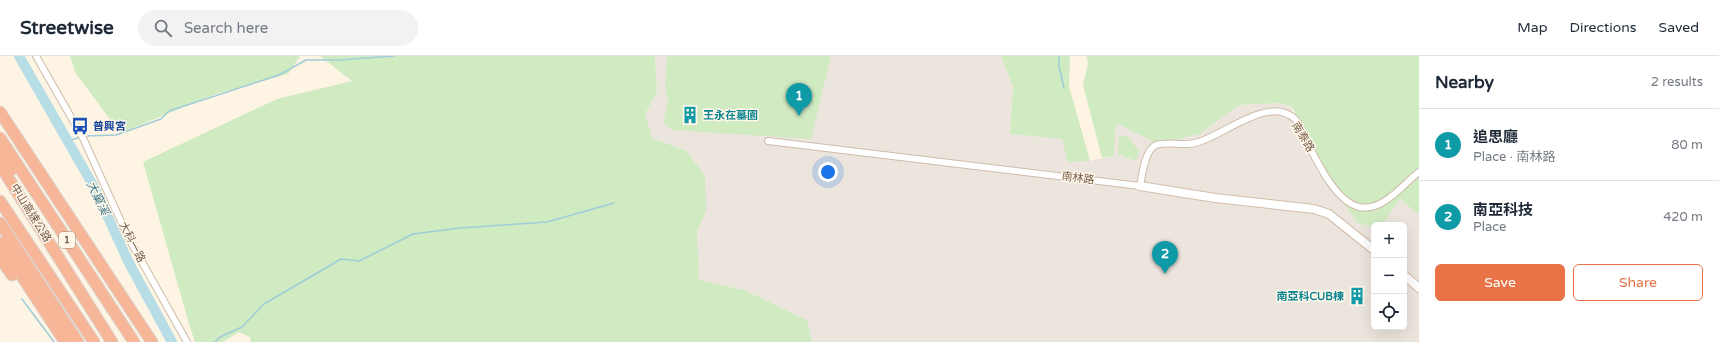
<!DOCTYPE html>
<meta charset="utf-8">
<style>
body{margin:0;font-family:"Varela Round","Noto Sans TC",sans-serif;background:#f2f2f3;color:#1f2937}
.controls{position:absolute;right:12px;bottom:12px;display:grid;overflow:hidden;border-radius:6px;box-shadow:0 4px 16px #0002}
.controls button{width:36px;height:36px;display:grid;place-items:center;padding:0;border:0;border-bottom:1px solid #e0e1e3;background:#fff;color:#1f2937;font:20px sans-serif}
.you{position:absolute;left:828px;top:116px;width:14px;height:14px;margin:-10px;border:3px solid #fff;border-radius:50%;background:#1a73e8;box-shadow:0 0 0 6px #1a73e833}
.badge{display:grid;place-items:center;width:26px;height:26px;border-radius:50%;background:#e97246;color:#fff;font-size:13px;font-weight:700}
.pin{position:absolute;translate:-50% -33px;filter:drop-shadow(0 1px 2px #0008)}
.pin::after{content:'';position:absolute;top:21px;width:14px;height:12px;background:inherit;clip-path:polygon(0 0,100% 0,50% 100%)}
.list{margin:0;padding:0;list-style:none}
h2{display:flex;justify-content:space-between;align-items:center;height:52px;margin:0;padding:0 16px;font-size:17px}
h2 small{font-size:13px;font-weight:400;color:#747a83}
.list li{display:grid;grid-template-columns:26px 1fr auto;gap:12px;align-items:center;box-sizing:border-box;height:72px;padding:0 16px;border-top:1px solid #e0e1e3}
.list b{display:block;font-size:15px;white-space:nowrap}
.list p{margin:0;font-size:13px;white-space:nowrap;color:#747a83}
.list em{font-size:13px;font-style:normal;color:#747a83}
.actions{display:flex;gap:8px;padding:12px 16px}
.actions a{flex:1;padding:9px 0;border:1px solid #e97246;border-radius:6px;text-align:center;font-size:14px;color:#e97246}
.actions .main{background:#e97246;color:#fff}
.icon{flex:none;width:22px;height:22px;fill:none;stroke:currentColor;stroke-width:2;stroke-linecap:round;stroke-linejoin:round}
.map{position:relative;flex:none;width:1419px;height:286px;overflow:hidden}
header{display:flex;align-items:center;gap:24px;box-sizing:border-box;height:56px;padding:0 20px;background:#fff;border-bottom:1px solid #e0e1e3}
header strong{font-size:19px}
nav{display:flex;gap:22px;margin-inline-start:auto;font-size:14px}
.search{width:280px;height:36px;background:#f2f2f3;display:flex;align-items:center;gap:10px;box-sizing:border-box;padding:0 14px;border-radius:22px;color:#747a83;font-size:15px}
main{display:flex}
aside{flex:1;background:#fff}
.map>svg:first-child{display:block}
</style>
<header>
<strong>Streetwise</strong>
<div class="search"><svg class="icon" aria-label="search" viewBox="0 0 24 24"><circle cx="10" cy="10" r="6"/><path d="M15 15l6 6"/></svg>Search here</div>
<nav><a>Map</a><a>Directions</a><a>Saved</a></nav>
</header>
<main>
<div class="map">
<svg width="1419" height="286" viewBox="0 0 1419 286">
<rect width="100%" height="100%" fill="#fdf4e3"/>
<!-- industrial -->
<path fill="#ece5de" d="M655,0H1001L1013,31L1010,78L1063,83L1068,106L1090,105L1114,100L1116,67L1200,78L1239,49L1280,47L1291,51L1331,128L1357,166L1374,171V271H1404V169H1382L1400,143L1419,159V286H812L807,264L744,234L699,224L697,176L706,155L687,95L652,82L645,58L657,36Z"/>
<!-- green -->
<path fill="#d0eac2" d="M70,0H300L288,18L216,38L120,77L75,16Z
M320,0H655L657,36L645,58L652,82L687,95L705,121L706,155L697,176L699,224L744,234L807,264L812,286H251L250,281L239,276L223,286H195L189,268L143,106L277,43L352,25Z
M667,0H831L811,83L672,74L663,67L668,46L665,28Z
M1001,0H1070L1069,30L1090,105L1068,106L1062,83L1010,78L1013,31Z
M1087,0H1419V159L1400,143L1382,169H1374V171L1357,167L1331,128L1292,51L1280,47L1239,49L1200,78L1158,88L1116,67L1114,100L1102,102L1083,29L1088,8Z
M1119,79L1129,81L1139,96L1136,105L1118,98Z"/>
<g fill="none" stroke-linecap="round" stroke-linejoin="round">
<!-- stream -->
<path stroke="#9eccd8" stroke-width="1.5" d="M1059,0V10L1064,32
M84,80L116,79L161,63L169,55L279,19L306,4H339L394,0
M67,85L81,81
M22,243L54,286
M215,286L220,281L242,271L264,248L341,203L359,205L413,178L460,172L547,166L614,147"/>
<!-- river -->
<path stroke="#b7dde6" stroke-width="10" d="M19,0L94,131L129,207L172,286"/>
<!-- street casing -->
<g stroke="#cebcaa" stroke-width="8">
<path id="street" d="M36,0L83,82L128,181L187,286
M768,85L1140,130C1142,120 1145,93 1156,89C1166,85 1184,90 1195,87C1223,81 1269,37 1296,64C1299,68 1302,75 1304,80C1315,101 1334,145 1359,151C1383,156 1402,129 1419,116"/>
</g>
<!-- secondary casing -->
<g stroke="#d3beaa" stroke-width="10">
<path id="secondary" d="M1140,130L1215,142L1314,153L1329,158L1374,194
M1404,219L1419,232"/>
</g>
<!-- highway casing -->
<g stroke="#dbd4d0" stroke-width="13">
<path id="highway" d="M0,56L152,286
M0,82L134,286
M0,97L11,114
M0,109L112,286
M0,145L94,286
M0,167L78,286
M0,187L65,286
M0,202L12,219"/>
</g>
<!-- street -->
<use href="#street" stroke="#fff" stroke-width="6"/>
<!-- secondary -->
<use href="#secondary" stroke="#fff" stroke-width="8"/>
<!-- highway -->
<use href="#highway" stroke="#f8b699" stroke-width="11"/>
</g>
<!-- icons -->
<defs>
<g id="building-bare" transform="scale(1.38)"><path d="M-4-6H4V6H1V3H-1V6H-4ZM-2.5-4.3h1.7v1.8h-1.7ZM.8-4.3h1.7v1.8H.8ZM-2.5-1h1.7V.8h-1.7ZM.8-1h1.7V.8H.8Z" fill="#0f9aa8" stroke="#fff8ea" stroke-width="2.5" paint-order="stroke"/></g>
<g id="bus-bare" transform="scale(1.38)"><path d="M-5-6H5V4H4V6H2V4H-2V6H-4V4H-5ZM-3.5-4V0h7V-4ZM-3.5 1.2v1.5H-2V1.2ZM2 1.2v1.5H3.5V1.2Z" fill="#1a4fb4" stroke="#fff8ea" stroke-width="2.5" paint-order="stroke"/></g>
</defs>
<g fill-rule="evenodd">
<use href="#building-bare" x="690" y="59"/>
<use href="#bus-bare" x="80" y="70"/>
<use href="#building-bare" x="1357" y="240"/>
</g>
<g text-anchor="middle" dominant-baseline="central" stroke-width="3" stroke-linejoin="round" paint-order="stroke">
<!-- shield labels -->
<rect fill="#fff8ea" stroke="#9e8a79" stroke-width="1" x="59" y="176" width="16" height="16" rx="3"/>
<g font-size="10" font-weight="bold" fill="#755b49">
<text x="67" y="184">1</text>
</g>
<!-- culture labels -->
<g font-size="11" font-weight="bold" fill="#0d838f" stroke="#fff8ea" text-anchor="start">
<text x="703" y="59">王永在墓園</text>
<text x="1344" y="240" text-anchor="end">南亞科CUB棟</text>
</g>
<!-- transit labels -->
<g font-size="11" font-weight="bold" fill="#164399" stroke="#fff8ea" text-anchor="start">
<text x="93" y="70">普興宮</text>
</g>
<!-- street labels -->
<g font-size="11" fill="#755b49" stroke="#fff8ea">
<text transform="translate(1303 81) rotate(59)">南泰路</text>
<text transform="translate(1078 122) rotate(7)">南林路</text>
<text transform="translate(31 157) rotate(58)">中山高速公路</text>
<text transform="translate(132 186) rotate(63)">大科一路</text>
</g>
<!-- water labels -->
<g font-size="12" font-style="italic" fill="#427a89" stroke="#fff8ea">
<text transform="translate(98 142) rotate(64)">大窠溪</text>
</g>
</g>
</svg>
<div class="controls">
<button>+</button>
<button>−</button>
<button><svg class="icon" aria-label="locate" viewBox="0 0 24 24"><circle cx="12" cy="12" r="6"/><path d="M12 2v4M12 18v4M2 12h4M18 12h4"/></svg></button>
</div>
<div class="you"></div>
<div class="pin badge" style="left:799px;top:60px;background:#0f9aa8">1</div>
<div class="pin badge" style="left:1165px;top:218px;background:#0f9aa8">2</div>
</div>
<aside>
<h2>Nearby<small>2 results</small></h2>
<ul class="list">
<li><span class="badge" style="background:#0f9aa8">1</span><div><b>追思廳</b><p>Place · 南林路</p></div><em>80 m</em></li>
<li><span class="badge" style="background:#0f9aa8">2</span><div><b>南亞科技</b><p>Place</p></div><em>420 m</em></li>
</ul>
<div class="actions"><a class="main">Save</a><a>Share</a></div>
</aside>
</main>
